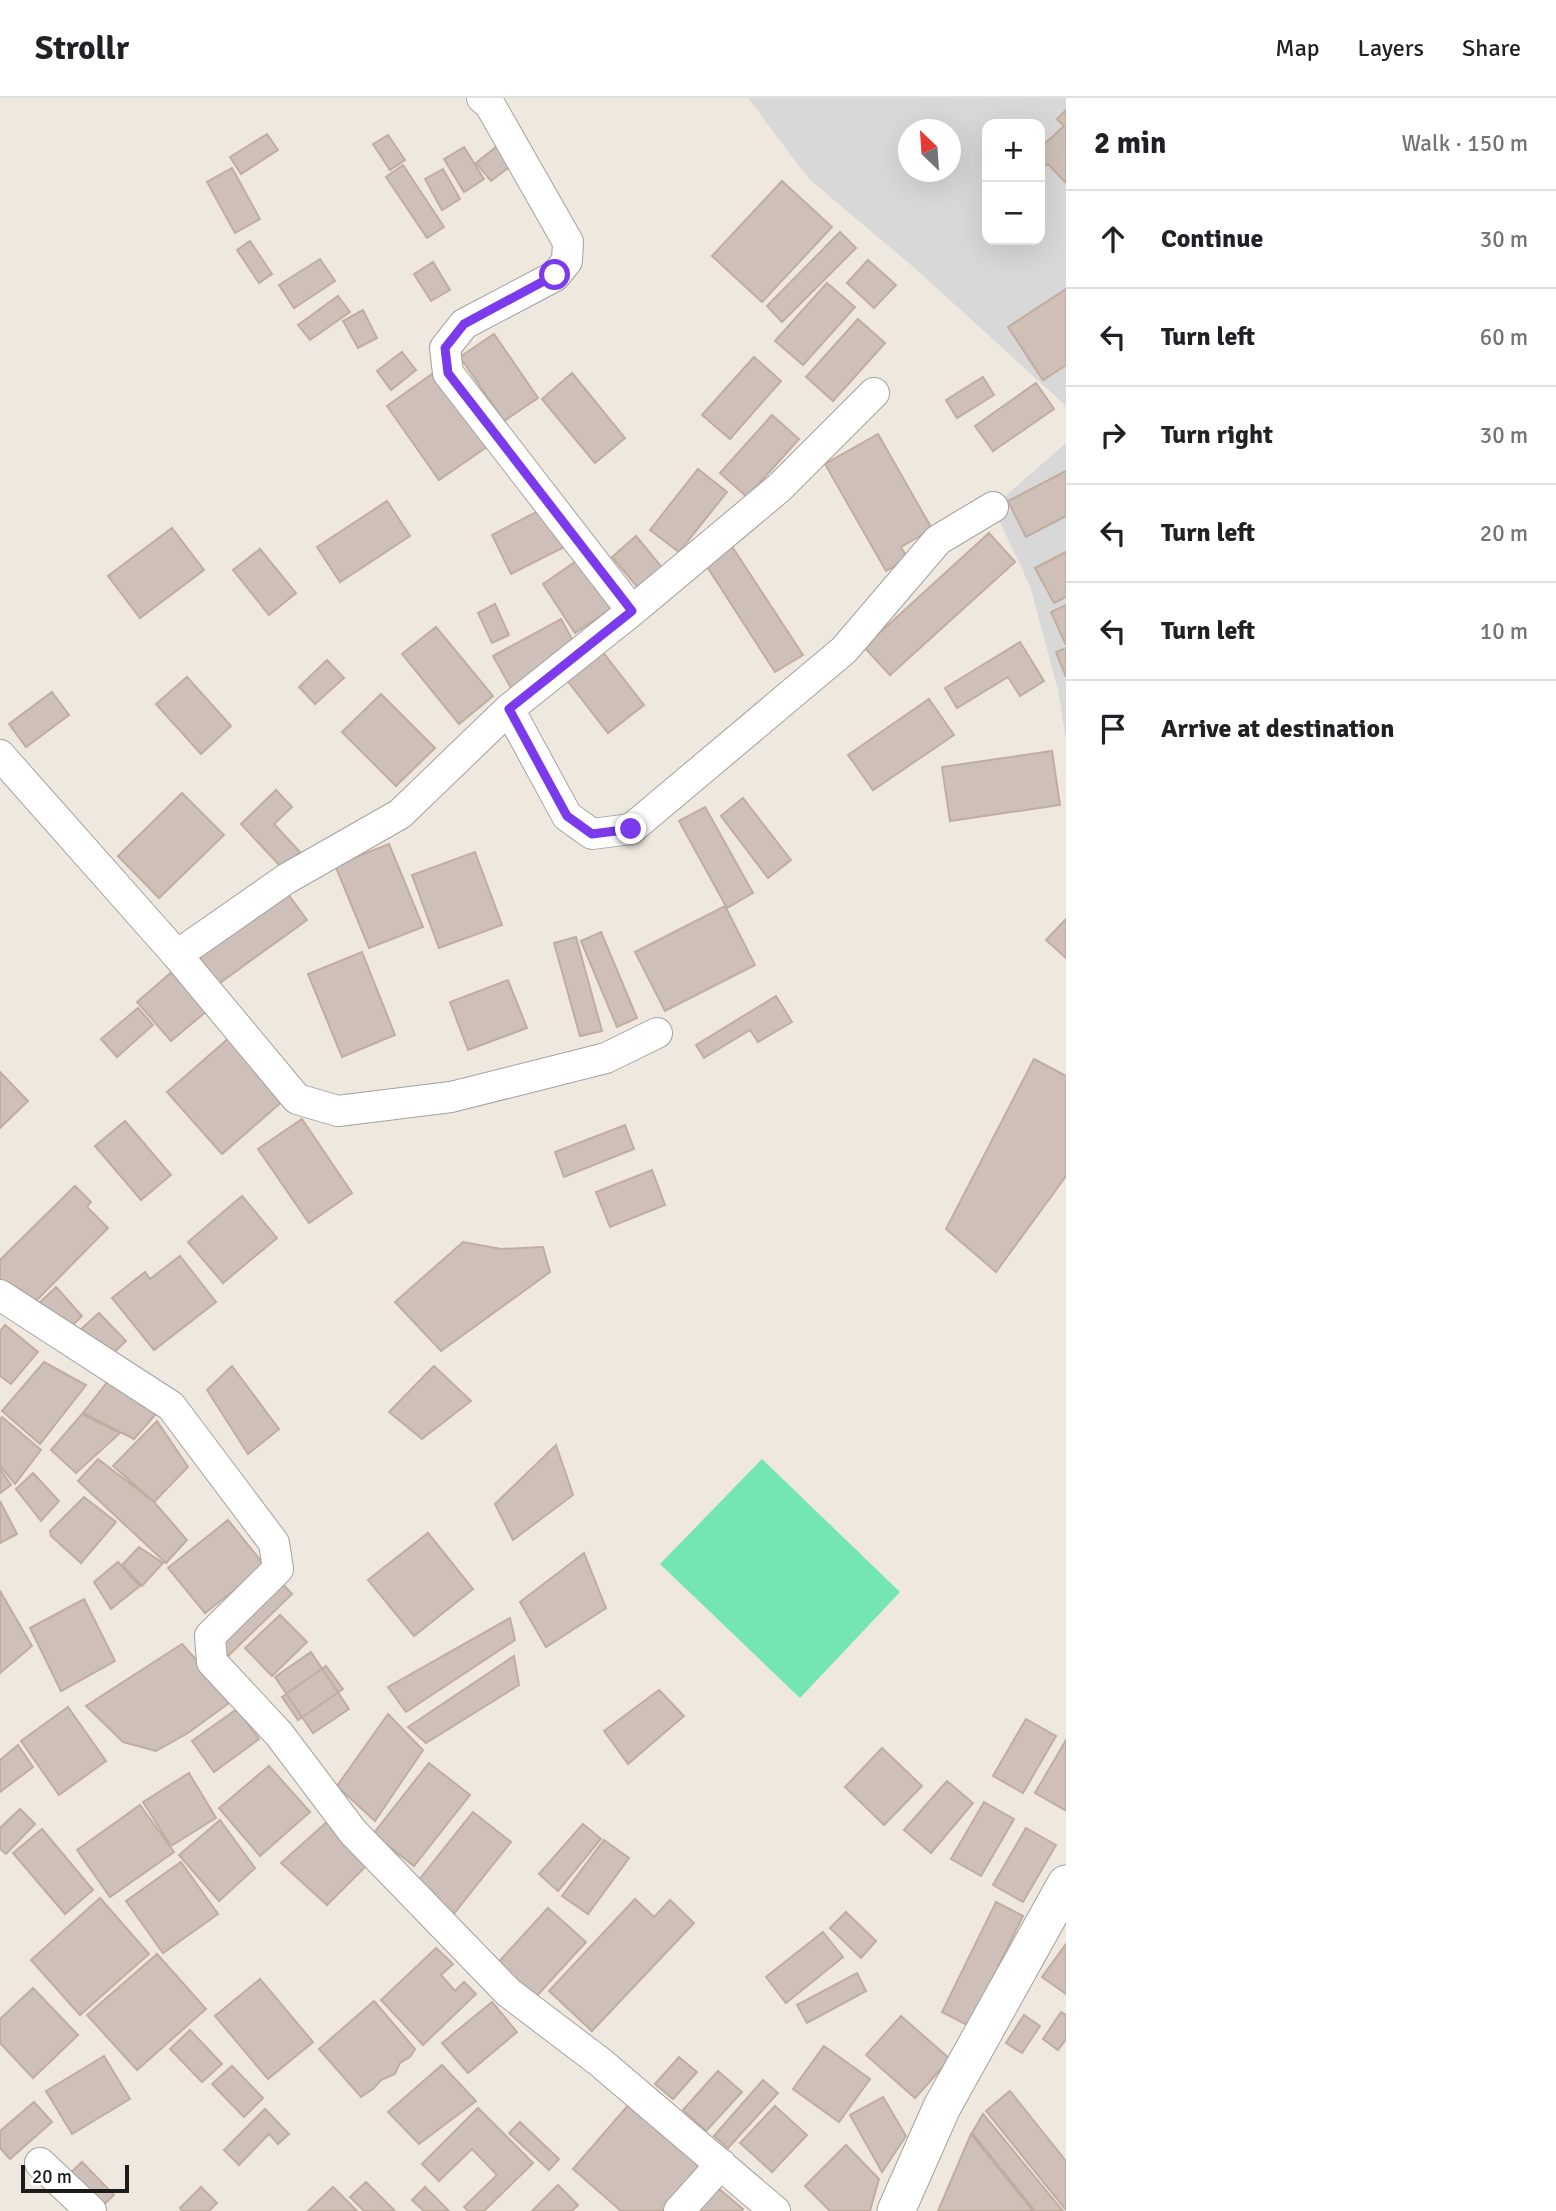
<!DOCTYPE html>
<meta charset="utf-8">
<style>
body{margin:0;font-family:Signika,sans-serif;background:#f2f2f2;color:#202124}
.controls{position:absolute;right:21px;top:21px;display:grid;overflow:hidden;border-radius:14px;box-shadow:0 7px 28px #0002}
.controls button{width:63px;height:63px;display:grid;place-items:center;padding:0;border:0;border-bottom:2px solid #e0e0e0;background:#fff;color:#202124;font:35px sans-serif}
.compass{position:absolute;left:898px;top:21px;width:63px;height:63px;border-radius:50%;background:#fff;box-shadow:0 7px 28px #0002;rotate:335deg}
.scale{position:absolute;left:21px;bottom:18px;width:108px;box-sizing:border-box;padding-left:7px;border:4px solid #1b1b1b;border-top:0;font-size:19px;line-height:24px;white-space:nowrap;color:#1b1b1b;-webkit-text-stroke:5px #fff;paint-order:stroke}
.stop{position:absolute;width:21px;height:21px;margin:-16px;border:5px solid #7c3aed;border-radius:50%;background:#fff}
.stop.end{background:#7c3aed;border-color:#fff;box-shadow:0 2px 7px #0008}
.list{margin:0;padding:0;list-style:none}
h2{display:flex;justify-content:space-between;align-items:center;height:91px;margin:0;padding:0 28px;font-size:30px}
h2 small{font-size:23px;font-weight:400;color:#757577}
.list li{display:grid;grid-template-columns:46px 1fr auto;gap:21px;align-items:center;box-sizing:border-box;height:98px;padding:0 28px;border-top:2px solid #e0e0e0}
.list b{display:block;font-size:26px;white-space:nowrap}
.list em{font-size:23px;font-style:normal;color:#757577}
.icon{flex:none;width:38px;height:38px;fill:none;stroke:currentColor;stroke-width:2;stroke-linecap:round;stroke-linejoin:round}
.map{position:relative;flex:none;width:1066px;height:2113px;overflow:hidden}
header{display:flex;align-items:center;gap:42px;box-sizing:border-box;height:98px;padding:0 35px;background:#fff;border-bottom:2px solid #e0e0e0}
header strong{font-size:33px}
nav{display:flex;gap:38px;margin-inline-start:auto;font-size:24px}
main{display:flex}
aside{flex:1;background:#fff}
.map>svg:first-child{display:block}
</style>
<header>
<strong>Strollr</strong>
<nav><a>Map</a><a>Layers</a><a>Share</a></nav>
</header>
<main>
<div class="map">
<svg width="1066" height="2113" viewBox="0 0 1066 2113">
<rect width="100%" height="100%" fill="#eee8df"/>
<!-- residential -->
<path fill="#d9d8d8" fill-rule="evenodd" d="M748,0H1066V308L918,173L808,80ZM987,26H1040V142H987ZM908,32H950V74H908Z
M1066,345V642L1058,592L1030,488L993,409Z"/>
<!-- pitch -->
<path fill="#74e6b2" d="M762,1361L900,1494L800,1600L660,1466Z"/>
<!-- building -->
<path fill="#cec0b8" stroke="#c1aca0" stroke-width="2" d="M1066,12V85L1048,66L1040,71V50L1064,28L1057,21Z
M267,36L278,52L241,76L230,59Z
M388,37L405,62L390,72L373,46Z
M501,45L516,64L491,83L476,65Z
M464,49L484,81L464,94L444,61Z
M403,67L444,129L427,140L386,79Z
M232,70L260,121L235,135L207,84Z
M443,71L460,101L442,112L425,81Z
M782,83L832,129L762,204L712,158Z
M840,134L856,150L782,224L767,208Z
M250,143L272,176L259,185L237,152Z
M320,161L335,183L294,210L279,187Z
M868,162L896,187L874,210L847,185Z
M433,164L450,192L431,203L414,176Z
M827,185L855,209L803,267L775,243Z
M1066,191V267L1043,282L1008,229Z
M338,198L350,214L310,242L298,227Z
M363,212L377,240L358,250L343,223Z
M858,221L885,245L833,303L806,279Z
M494,236L538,300L504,323L460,259Z
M402,254L416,272L391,292L377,273Z
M754,259L781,283L730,341L702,317Z
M439,271L491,346L439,382L387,308Z
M572,275L625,340L595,365L542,301Z
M983,279L994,297L957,320L946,302Z
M1036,285L1054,311L993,353L975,328Z
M772,317L799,341L747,399L720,375Z
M878,336L932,431L901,449L908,461L886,473L825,366Z
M698,371L727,394L679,454L650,432Z
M1066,373V418L1026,439L1008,403Z
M387,403L410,438L340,484L317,449Z
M548,408L568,447L511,476L492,437Z
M172,430L204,472L140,520L108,478Z
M989,435L1015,464L890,577L864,549Z
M636,438L669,478L645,498L612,459Z
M731,447L803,557L775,574L704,464Z
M260,451L296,495L269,517L233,472Z
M1066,454V499L1054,505L1035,470Z
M585,457L618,506L575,535L543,486Z
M495,506L509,537L492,545L478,515Z
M1066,507V547L1051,514Z
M561,521L578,552L511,590L493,558Z
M436,529L493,598L459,626L402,556Z
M1020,544L1044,583L1020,598L1008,579L957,610L945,590Z
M1066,550V579L1056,554Z
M602,553L644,607L608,635L566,581Z
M327,562L344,580L315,606L299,589Z
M187,579L231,628L201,656L156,606Z
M52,594L69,617L26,649L9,626Z
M381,596L435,650L396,688L342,634Z
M929,601L954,637L873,692L848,657Z
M1052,653L1060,707L950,723L942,669Z
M276,692L292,709L274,726L300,754L283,771L241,726Z
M182,695L224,737L159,800L118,758Z
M743,700L791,762L768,780L721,718Z
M705,709L753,795L727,810L679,723Z
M389,746L423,829L369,850L335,767Z
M475,754L502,827L439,850L412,777Z
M285,792L307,822L217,887L195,856Z
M725,808L755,867L665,913L635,854Z
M1066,821V860L1046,842Z
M601,834L637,920L617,929L581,843Z
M576,839L602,933L580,938L554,845Z
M362,854L395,937L342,959L308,876Z
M174,872L208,912L171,943L137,904Z
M508,882L527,930L468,952L450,904Z
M776,898L792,924L758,944L750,932L704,960L696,947Z
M138,910L153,927L117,959L101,941Z
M229,940L284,1002L222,1056L167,994Z
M1034,961L1066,978V1078L996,1174L946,1131Z
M0,974L28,1003L0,1030Z
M302,1021L352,1095L309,1125L258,1051Z
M125,1023L171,1077L141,1102L95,1048Z
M625,1027L634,1051L564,1079L555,1054Z
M652,1072L665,1107L610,1129L596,1094Z
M75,1088L91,1104L87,1109L108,1130L26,1213L0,1187V1162Z
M242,1098L277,1140L223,1185L188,1144Z
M463,1144L501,1151L543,1149L550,1174L441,1253L395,1204Z
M180,1158L216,1204L154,1252L112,1200L145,1174L150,1181Z
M56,1189L82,1218L63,1236L37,1207Z
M99,1215L126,1243L107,1261L80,1232Z
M5,1227L38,1254L11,1286L0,1278V1233Z
M44,1264L86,1287L40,1346L2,1313Z
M232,1268L279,1331L248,1356L207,1292Z
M434,1268L471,1303L422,1341L389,1314Z
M108,1283L156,1316L134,1341L83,1315Z
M82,1316L120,1335L76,1375L51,1352Z
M2,1319L41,1352L15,1386L0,1368V1322Z
M157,1323L188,1369L154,1404L113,1368Z
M556,1347L573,1397L513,1442L495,1406Z
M98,1361L154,1404L187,1442L166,1465L78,1383Z
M0,1371L11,1387L0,1395Z
M33,1375L59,1403L41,1423L16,1391Z
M84,1399L116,1424L81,1465L51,1438L50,1433Z
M0,1403L17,1436L0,1445Z
M228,1422L265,1468L205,1515L168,1470Z
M428,1435L473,1491L414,1538L368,1482Z
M139,1449L163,1465L142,1488L122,1467Z
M584,1455L606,1510L546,1549L520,1504Z
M118,1464L140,1488L111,1511L94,1484Z
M278,1481L292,1496L227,1559L212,1544Z
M0,1493L32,1548L0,1575Z
M84,1501L115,1563L61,1593L30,1530Z
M280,1517L307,1544L272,1578L245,1550Z
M510,1520L515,1542L406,1614L388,1589Z
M182,1546L209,1576L229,1605L188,1635L156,1653L123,1644L86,1608Z
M311,1554L349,1611L313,1635L275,1579Z
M514,1558L519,1587L426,1645L408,1629Z
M326,1568L343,1591L298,1622L282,1599Z
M659,1592L684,1618L628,1666L604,1633Z
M68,1609L106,1663L59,1697L21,1643Z
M237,1611L259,1641L214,1674L192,1643Z
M388,1616L423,1652L375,1723L337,1688Z
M1026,1621L1056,1638L1023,1695L993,1678Z
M1066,1642V1710L1065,1712L1035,1695Z
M18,1647L33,1669L0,1694V1662Z
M882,1650L922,1688L884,1727L845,1689Z
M429,1665L470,1697L414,1768L373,1736Z
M269,1668L310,1714L260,1758L219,1710Z
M189,1675L216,1720L171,1748L143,1704Z
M947,1683L973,1705L931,1755L904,1732Z
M984,1704L1014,1721L981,1778L951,1761Z
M140,1707L174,1754L110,1799L77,1752Z
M20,1711L35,1726L6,1756L0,1751V1730Z
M473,1714L511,1744L452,1818L414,1788Z
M220,1722L255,1770L219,1803L179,1757Z
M328,1723L366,1768L327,1807L281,1765Z
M583,1726L601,1741L558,1793L539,1776Z
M1026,1730L1056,1747L1023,1804L993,1787Z
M42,1731L93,1792L65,1816L13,1755Z
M604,1742L629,1760L588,1816L562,1798Z
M181,1764L218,1816L163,1855L126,1803Z
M100,1800L149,1856L80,1917L31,1862Z
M635,1801L654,1819L670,1802L694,1825L592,1933L549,1893Z
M996,1804L1023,1818L969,1928L942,1914Z
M548,1810L586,1844L533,1902L495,1868Z
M846,1814L876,1843L861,1860L830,1830Z
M823,1834L843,1859L786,1905L766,1879Z
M1066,1846V1896L1042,1879Z
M436,1850L453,1866L441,1877L455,1893L464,1884L476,1896L423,1947L381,1902Z
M157,1856L206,1911L137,1972L87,1917Z
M857,1875L866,1893L807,1925L797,1907Z
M260,1881L313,1944L268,1981L215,1918Z
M33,1890L78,1937L33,1980L0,1945V1921Z
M374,1903L415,1951L410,1959L400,1965L395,1976L381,1982L373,1991L361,1999L319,1951Z
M492,1904L517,1934L468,1975L442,1945Z
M1061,1914L1066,1917V1941L1058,1952L1043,1941Z
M1024,1917L1040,1928L1022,1955L1006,1945Z
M901,1918L950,1961L915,2000L866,1957Z
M190,1932L222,1966L202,1984L170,1951Z
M824,1948L870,1981L839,2024L793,1991Z
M104,1958L130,2001L72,2036L46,1993Z
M679,1959L697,1974L673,2001L655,1986Z
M442,1967L476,2003L419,2046L388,2014Z
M232,1968L263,2000L244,2019L212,1986Z
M718,1973L742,1994L706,2033L683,2012Z
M763,1982L778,1995L728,2050L714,2038Z
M1010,1993L1066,2063V2112L986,2013Z
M883,1999L906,2038L882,2074L850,2017Z
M34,2004L52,2024L10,2061L0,2050V2033Z
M631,2004L711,2072L675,2113H621L573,2071Z
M775,2008L807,2037L772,2074L740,2045Z
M478,2010L533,2065L484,2113H468L464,2109L497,2077L472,2051L439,2083L422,2066Z
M265,2011L289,2036L278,2046L269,2036L239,2067L224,2052Z
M983,2016L1063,2113H1035L972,2035Z
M520,2024L559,2061L549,2072L509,2035Z
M971,2036L1033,2113H938Z
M846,2047L879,2081L870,2113H830L805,2088Z
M82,2064L114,2097L97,2113L63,2082Z
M366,2084L395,2113H364L350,2099Z
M558,2087L578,2107L572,2113H532Z
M201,2089L217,2105L209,2113H182L180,2110Z
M333,2089L357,2113H308Z
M425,2089L449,2113H424L412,2102Z
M718,2090L743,2111L742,2113H699Z"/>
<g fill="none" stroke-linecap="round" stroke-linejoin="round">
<!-- minor casing -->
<g stroke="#a2a2a2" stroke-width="32">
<path id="minor" d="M482,0L490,7L568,144L567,163L555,178L464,226L445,250L448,275L632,513
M509,611L567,718L592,736L631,731L844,552L938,442L993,409
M0,657L177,857L297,1001L338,1013L451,999L606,960L657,935
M177,857L286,781L400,716L509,611L632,513L779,390L874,295
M0,1197L171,1308L274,1445L278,1471L210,1538L212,1564L279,1636L353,1734L509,1895L600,1964L775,2113
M40,2065L91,2113
M679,2113L721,2066"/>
</g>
<!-- tertiary casing -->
<g stroke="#a2a2a2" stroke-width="39">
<path id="tertiary" d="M896,2113L942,2009L1066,1786"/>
</g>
<!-- minor -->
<use href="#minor" stroke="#fff" stroke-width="30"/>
<!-- tertiary -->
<use href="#tertiary" stroke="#fff" stroke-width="37"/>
</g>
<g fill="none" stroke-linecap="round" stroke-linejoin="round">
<!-- route -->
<path stroke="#7c3aed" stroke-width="9" d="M555,177L464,226L445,250L448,275L632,513L509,611L567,718L592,736L631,731"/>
</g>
</svg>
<div class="controls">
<button>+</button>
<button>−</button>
</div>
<svg class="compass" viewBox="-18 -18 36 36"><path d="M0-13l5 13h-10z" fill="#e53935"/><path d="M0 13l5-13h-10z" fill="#757577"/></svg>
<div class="scale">20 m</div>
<div class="stop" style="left:555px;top:177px"></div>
<div class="stop end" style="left:631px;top:731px"></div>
</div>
<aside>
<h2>2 min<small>Walk · 150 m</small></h2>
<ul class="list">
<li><svg class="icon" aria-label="ahead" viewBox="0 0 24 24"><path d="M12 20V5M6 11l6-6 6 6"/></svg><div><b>Continue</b></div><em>30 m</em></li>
<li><svg class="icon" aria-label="left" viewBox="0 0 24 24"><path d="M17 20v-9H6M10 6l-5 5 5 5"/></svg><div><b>Turn left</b></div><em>60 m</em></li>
<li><svg class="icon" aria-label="right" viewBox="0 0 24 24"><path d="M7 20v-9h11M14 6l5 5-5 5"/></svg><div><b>Turn right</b></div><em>30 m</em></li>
<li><svg class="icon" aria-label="left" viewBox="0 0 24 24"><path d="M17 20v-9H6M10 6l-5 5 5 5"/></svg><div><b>Turn left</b></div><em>20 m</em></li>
<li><svg class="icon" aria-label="left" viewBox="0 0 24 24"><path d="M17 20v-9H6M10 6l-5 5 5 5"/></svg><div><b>Turn left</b></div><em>10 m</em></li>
<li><svg class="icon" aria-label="arrive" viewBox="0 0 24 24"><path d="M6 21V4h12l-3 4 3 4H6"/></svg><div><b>Arrive at destination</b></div></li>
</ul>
</aside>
</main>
